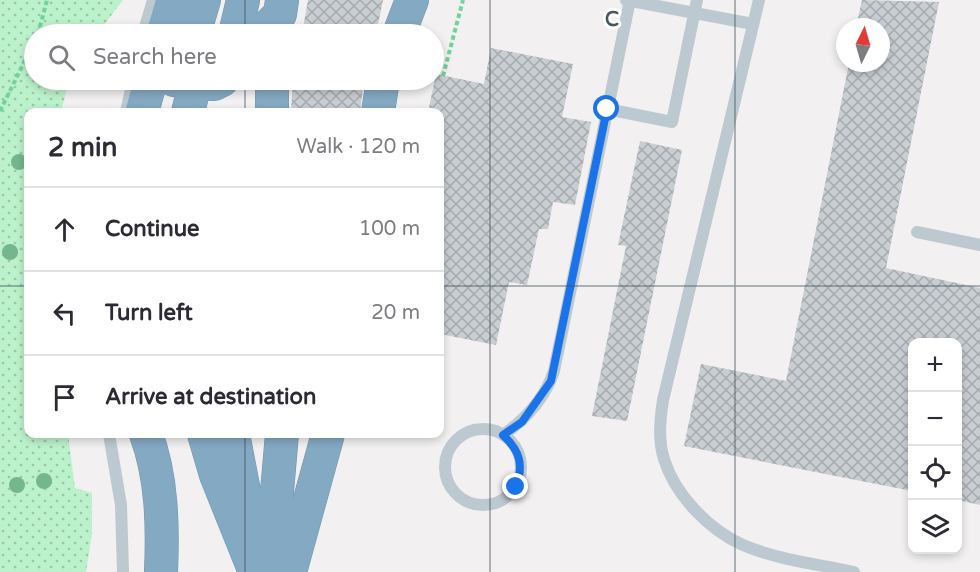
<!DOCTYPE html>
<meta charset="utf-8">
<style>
body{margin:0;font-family:"Varela Round",sans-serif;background:#f7f7f7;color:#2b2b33}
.controls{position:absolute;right:18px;bottom:18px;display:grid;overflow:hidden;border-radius:12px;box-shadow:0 3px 9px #0003}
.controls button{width:54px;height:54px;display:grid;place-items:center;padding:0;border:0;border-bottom:2px solid #e1e1e2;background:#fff;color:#2b2b33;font:30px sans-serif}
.compass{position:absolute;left:836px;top:18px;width:54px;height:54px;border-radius:50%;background:#fff;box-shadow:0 3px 9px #0003;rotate:5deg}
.stop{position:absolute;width:18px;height:18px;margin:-14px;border:4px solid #1a73e8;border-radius:50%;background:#fff}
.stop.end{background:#1a73e8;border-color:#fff;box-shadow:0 2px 6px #0008}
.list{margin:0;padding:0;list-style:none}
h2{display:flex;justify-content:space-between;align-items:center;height:78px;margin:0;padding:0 24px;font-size:26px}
h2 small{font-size:20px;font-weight:400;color:#7c7c81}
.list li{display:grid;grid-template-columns:39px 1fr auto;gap:18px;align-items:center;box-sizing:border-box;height:84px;padding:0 24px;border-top:2px solid #e1e1e2}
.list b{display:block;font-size:22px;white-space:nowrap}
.list em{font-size:20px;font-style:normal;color:#7c7c81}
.icon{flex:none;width:33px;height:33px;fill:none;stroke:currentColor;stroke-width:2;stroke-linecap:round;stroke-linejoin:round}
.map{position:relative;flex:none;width:980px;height:572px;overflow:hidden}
.search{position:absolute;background:#fff;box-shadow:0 3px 9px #0003;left:24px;top:24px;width:420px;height:66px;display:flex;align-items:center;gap:15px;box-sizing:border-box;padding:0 21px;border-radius:33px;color:#7c7c81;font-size:22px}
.panel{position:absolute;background:#fff;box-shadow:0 3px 9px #0003;left:24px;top:108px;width:420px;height:330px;border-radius:12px}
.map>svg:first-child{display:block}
</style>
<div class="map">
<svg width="980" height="572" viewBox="0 0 980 572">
<defs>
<pattern id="park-dots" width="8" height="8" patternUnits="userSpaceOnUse" patternTransform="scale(1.5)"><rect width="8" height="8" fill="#bcf2cb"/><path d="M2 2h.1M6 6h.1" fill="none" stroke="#9bc7a8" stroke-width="1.8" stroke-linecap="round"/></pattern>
<pattern id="building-cross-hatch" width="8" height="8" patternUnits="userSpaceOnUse" patternTransform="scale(1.5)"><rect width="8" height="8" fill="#c9ced3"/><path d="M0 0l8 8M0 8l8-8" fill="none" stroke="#a5aaae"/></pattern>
</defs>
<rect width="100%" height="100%" fill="#f2f0f0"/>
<!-- park -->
<path fill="url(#park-dots)" d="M0,0H123L97,34H34V80H69L61,112H28V434H68L75,488L92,493V534L86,572H0Z"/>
<!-- building -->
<path fill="url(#building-cross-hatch)" d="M308,0H383L376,34H302Z
M862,0L939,2L886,268L980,288V505L957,500V342H912V491L684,446L701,364L786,381L849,63H881V27H856Z
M491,48L573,64L562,117L591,122L575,205L553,202L548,229H539L527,285L509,282L496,345L440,334V112H428L436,74L484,84Z
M293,80H364L360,112H291Z
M640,141L682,150L627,421L592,416L626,246L618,245Z"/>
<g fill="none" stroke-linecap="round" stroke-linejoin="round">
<!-- motorway casing -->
<g stroke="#7094ad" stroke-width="34">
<path id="motorway" d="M163,34L173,0
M194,34L204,0
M235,34L243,0
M260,34L280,14L282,0
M399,34L412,0
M174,80L214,84L222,80
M142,112L151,80
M188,112L196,80
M272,112V80
M378,112L383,80
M146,434C162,477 163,526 161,572
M204,434L216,475L255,572
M233,434L249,517
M270,572L282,434
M290,572L328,434"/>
</g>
<!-- path -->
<path stroke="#71d398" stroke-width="4" stroke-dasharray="4.5 3" stroke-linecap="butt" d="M38,34L47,0
M443,76L463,0
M0,111L34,42"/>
<!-- service -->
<path stroke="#bdc9d0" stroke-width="12" d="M626,0L753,24
M759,0L663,400C660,420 658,440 664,459C675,495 709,530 743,545C778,560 818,564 854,572
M143,34L153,0
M607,109L672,122L697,0
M126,112L133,80
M917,232L980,245
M445 467a38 38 0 1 1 76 0a38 38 0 1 1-76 0Z
M109,434L121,505L123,572
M503,435C526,419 545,398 554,371L630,0"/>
<!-- motorway -->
<use href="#motorway" stroke="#84a9c2" stroke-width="33"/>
</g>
<!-- trees -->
<g fill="#76b68e">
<circle cx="19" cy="162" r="8"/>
<circle cx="10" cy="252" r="8"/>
<circle cx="44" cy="481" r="8"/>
<circle cx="17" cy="485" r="8"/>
</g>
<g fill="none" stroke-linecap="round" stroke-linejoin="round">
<!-- route -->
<path stroke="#1a73e8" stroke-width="8" d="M516,487C524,465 520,451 503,435L522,422L551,381L607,109"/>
</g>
<!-- grid -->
<path fill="none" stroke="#46565f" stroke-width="1.5" stroke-opacity="0.55" d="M245,0V34M490,0V572M735,0V572M245,80V112M0,286H28M440,286H980M245,434V572"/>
<g font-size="20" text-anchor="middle" font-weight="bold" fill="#46565f" stroke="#fff" stroke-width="6" stroke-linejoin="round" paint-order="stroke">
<text x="612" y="26">C</text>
</g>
</svg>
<div class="controls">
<button>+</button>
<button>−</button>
<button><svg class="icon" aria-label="locate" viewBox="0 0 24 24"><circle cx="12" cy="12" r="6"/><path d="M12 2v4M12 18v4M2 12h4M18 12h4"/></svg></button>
<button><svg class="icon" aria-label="layers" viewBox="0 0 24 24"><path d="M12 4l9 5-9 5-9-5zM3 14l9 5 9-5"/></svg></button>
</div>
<svg class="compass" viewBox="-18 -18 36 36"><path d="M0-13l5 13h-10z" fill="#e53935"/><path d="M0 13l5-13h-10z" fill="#7c7c81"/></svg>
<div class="stop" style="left:607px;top:109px"></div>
<div class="stop end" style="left:516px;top:487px"></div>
<div class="search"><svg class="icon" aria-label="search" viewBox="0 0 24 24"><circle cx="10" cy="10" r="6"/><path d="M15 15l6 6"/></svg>Search here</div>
<section class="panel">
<h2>2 min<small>Walk · 120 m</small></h2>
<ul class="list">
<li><svg class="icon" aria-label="ahead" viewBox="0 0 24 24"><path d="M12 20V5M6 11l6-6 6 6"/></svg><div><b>Continue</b></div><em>100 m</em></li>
<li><svg class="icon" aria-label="left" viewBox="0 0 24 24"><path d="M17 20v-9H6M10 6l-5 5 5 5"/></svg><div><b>Turn left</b></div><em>20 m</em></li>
<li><svg class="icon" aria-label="arrive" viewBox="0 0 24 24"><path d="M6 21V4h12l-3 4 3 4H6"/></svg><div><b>Arrive at destination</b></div></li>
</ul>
</section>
</div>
